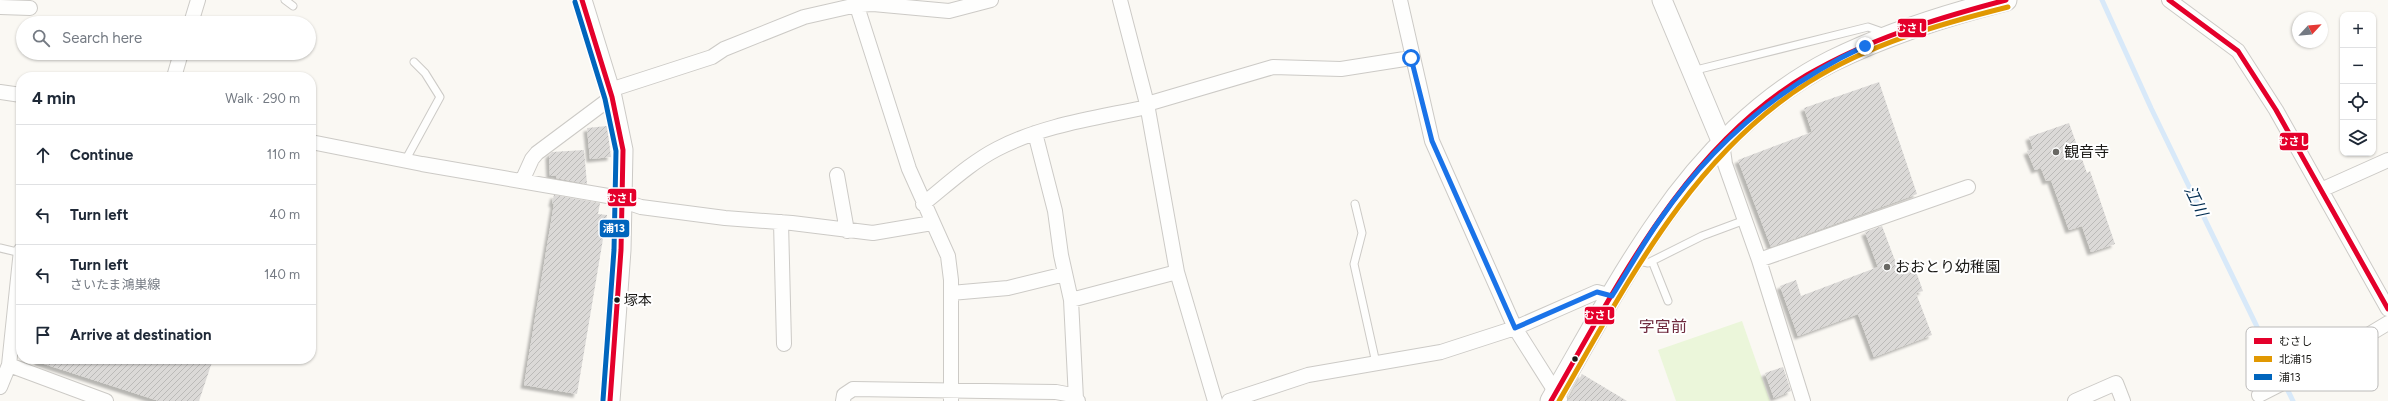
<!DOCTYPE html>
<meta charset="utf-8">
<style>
body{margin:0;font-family:Figtree,"Noto Sans JP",sans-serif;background:#f6f6f7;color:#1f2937}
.controls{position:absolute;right:12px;top:12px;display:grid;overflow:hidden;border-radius:8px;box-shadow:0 1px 3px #0004}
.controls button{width:36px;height:36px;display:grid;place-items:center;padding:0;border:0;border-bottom:1px solid #e0e1e3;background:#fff;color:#1f2937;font:20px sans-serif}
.compass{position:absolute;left:2292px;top:12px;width:36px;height:36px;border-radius:50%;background:#fff;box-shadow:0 1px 3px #0004;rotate:64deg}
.stop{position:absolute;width:12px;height:12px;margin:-9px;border:3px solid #1a73e8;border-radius:50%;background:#fff}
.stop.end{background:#1a73e8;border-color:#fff;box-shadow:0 1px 4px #0008}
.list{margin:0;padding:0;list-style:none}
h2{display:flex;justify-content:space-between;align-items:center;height:52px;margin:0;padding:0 16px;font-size:17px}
h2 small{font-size:13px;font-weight:400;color:#747a83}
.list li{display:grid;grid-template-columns:26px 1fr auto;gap:12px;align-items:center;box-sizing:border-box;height:60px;padding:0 16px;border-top:1px solid #e0e1e3}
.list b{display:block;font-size:15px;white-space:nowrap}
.list p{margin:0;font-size:13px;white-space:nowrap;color:#747a83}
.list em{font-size:13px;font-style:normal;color:#747a83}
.icon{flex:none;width:22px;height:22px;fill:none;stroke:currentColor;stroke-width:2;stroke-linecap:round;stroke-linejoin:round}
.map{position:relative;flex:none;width:2388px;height:401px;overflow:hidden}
.search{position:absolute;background:#fff;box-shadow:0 1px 3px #0004;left:16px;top:16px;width:300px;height:44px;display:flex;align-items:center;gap:10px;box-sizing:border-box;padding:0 14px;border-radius:22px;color:#747a83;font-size:15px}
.panel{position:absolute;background:#fff;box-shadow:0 1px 3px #0004;left:16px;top:72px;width:300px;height:292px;border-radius:16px}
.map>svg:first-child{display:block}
</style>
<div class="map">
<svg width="2388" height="401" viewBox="0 0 2388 401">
<defs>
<pattern id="building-hatch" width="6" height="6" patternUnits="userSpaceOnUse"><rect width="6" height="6" fill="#dbd9d7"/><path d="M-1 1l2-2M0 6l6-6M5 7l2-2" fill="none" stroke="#bbbab8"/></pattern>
<filter id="shadow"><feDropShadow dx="-3.5" dy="3.5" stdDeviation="1" flood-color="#0004"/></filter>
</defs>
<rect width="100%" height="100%" fill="#faf8f3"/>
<!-- pitch -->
<path fill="#ebf6da" d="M1742,321L1770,401H1676L1658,350Z"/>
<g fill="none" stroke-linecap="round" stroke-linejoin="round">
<!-- stream -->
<path stroke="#d8e9f9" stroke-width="5" d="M2102,0L2151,108L2293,401"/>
</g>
<!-- building -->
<path fill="url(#building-hatch)" filter="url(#shadow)" d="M1879,82L1917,194L1771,247L1738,160L1812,132L1804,108Z
M2069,123L2087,173L2090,171L2115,244L2091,252L2082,226L2069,230L2051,180L2046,181L2041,168L2035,170L2027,151L2033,149L2029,137Z
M607,126L611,157L590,159L587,128Z
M584,150L587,184L556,178L557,175L550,176L549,155L552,152Z
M554,195L600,203L598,214L607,215L577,394L524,385L554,204L552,203Z
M1882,226L1899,271L1914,266L1923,291L1916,293L1932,335L1874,357L1858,314L1798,336L1780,286L1796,280L1801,296L1878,267L1865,232Z
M38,359H213L199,401H159L38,362Z
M1783,367L1791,391L1774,398L1765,373Z
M1582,374L1627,401H1568Z"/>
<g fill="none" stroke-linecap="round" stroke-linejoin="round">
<!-- lane casing -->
<g stroke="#cccac6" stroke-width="9">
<path id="lane" d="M285,0L293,6
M1692,71L1868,27L1885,33
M405,161L440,97L425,73L414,62
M1355,204L1362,233L1354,264L1376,363
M0,248L21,253
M1635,260L1648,263L1702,236L1745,220
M1652,261L1668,301"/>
</g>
<!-- street casing -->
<g stroke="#cccac6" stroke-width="16">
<path id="street" d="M855,0L909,169L948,256L951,280V401
M1120,0L1147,104L1177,272L1215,401
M1400,0L1432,141L1515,328L1560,399
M2169,0L2238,51L2276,110L2388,309
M0,7L30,8
M191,23L198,0
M174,77L181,53
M610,90L712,57L724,49L804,17L857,5L873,4L949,11L991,0
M0,92L21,95
M1147,104L1273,67L1341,69L1411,58
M1035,133L1055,211L1061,255L1071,300L1076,399
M311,142L422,164L608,196L641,207L725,218L792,223L873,233L932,223
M1722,143L1725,164L1759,260L1803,401
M837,175L847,231
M522,181L532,159L537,153L612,97
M2321,190L2388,160
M923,204C947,185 970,163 997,149C1043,125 1097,118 1147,107
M781,222L784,344
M1759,260L1968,187
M951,293L1008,288L1065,274
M1071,300L1177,272
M9,365L106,401
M0,387L9,365L21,250
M2259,395L2318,365L2388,323
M843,401L844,395L853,389L1056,392L1072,395L1078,401
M1229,401L1308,375L1441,352L1515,328L1597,292L1612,296
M2075,401L2116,383L2123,401"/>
</g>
<!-- secondary casing -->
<g stroke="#cccac6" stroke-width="21">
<path id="secondary" d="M582,0L612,97L623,150L621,250L610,401
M1662,0L1722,143"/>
</g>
<!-- primary casing -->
<g stroke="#cccac6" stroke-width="23">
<path id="primary" d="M1551,401C1586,341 1619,278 1659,221C1703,157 1762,96 1832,61C1887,34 1946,15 2006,0"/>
</g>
<!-- lane -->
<use href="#lane" stroke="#fefefd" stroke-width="7"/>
<!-- street -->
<use href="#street" stroke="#fefefd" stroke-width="14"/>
<!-- secondary -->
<use href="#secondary" stroke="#fefefd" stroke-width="19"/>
<!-- primary -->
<use href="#primary" stroke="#fefefd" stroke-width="21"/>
<!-- bus-1 casing -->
<g stroke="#fff" stroke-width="8">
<path id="bus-1" d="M582,0L612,97L623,150L621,250L610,401
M2169,0L2238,51L2276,110L2388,309
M1551,401C1619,283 1685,147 1807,75C1868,39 1938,18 2006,0"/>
</g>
<!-- bus-2 casing -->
<g stroke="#fff" stroke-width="8">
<path id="bus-2" d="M1559,401C1627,284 1691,156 1809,82C1869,44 1940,24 2008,7"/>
</g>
<!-- bus-3 casing -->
<g stroke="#fff" stroke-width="8">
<path id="bus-3" d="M575,2L605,99L616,151L614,250L603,400"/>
</g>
<!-- bus-1 -->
<use href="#bus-1" stroke="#e4002b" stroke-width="5"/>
<!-- bus-2 -->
<use href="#bus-2" stroke="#e19802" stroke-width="5"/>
<!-- bus-3 -->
<use href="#bus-3" stroke="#0065bd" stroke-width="5"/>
</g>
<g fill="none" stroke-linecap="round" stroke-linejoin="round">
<!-- route -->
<path stroke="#1a73e8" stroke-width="5" d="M1411,58L1432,141L1515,328L1597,292L1612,296C1628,271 1642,245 1659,221C1711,145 1781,85 1865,46"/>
</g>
<!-- markers -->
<g fill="#696864" stroke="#fff" stroke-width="1.5">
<circle cx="2056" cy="152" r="4"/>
<circle cx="1887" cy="267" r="4"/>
</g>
<g fill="#1b1a17" stroke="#fff" stroke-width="1.5">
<circle cx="617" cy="300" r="3.5"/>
<circle cx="1575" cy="359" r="3.5"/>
</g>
<g text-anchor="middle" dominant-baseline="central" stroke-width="4" stroke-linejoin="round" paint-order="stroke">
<!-- bus labels -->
<g font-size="14" fill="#1b1a17" stroke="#fff" text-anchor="start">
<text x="624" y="300">塚本</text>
</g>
<!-- poi labels -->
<g font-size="15" fill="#1b1a17" stroke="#fff" text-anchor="start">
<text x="2064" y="152">観音寺</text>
<text x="1895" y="267">おおとり幼稚園</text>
</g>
<!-- water labels -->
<g font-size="16" font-style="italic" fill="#002c51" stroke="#fff">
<text transform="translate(2196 201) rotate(64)">江川</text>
</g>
<!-- neighbourhood labels -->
<g font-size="16" fill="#6f2a3e" stroke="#fff">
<text x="1663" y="326">字宮前</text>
</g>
</g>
<!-- legend -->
<rect x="2246" y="327" width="132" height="64" rx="6" fill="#fff" stroke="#bbbab9" stroke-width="1"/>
<rect x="2254" y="338" width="18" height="6" fill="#e4002b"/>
<rect x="2254" y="356" width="18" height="6" fill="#e19802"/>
<rect x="2254" y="374" width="18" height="6" fill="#0065bd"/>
<g font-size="11" fill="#1b1a17">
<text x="2279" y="345">むさし</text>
<text x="2279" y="363">北浦15</text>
<text x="2279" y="381">浦13</text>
</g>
<g stroke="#fff" stroke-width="1.5">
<rect x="1897" y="18" width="30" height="20" rx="4" fill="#e4002b"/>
<rect x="2279" y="132" width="30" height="19" rx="4" fill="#e4002b"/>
<rect x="607" y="188" width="30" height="19" rx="4" fill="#e4002b"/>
<rect x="599" y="219" width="31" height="19" rx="4" fill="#0065bd"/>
<rect x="1584" y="306" width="31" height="19" rx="4" fill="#e4002b"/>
</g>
<g font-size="11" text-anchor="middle" font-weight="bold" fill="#fff">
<text x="1912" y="32">むさし</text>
<text x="2294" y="145">むさし</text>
<text x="622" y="202">むさし</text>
<text x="614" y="232">浦13</text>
<text x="1600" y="319">むさし</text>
</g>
</svg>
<div class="controls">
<button>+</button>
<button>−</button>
<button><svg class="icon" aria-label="locate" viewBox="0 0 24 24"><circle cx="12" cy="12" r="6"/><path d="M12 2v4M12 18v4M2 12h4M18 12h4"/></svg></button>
<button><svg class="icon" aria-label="layers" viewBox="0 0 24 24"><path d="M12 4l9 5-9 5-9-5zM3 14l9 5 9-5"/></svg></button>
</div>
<svg class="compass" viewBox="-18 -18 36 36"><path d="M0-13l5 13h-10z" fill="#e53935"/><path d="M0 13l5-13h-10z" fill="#747a83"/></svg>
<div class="stop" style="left:1411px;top:58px"></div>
<div class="stop end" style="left:1865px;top:46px"></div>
<div class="search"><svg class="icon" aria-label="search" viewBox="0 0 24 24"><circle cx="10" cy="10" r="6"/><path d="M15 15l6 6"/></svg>Search here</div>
<section class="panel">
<h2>4 min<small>Walk · 290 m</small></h2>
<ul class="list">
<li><svg class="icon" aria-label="ahead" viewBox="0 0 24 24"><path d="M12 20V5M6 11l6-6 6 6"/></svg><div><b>Continue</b></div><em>110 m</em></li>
<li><svg class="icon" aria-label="left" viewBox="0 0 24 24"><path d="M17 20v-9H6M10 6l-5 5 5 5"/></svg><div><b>Turn left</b></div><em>40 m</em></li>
<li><svg class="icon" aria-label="left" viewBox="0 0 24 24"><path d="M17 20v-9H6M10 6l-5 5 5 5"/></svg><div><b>Turn left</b><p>さいたま鴻巣線</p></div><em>140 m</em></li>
<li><svg class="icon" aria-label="arrive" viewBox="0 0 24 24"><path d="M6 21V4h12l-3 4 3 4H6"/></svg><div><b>Arrive at destination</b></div></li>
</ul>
</section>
</div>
